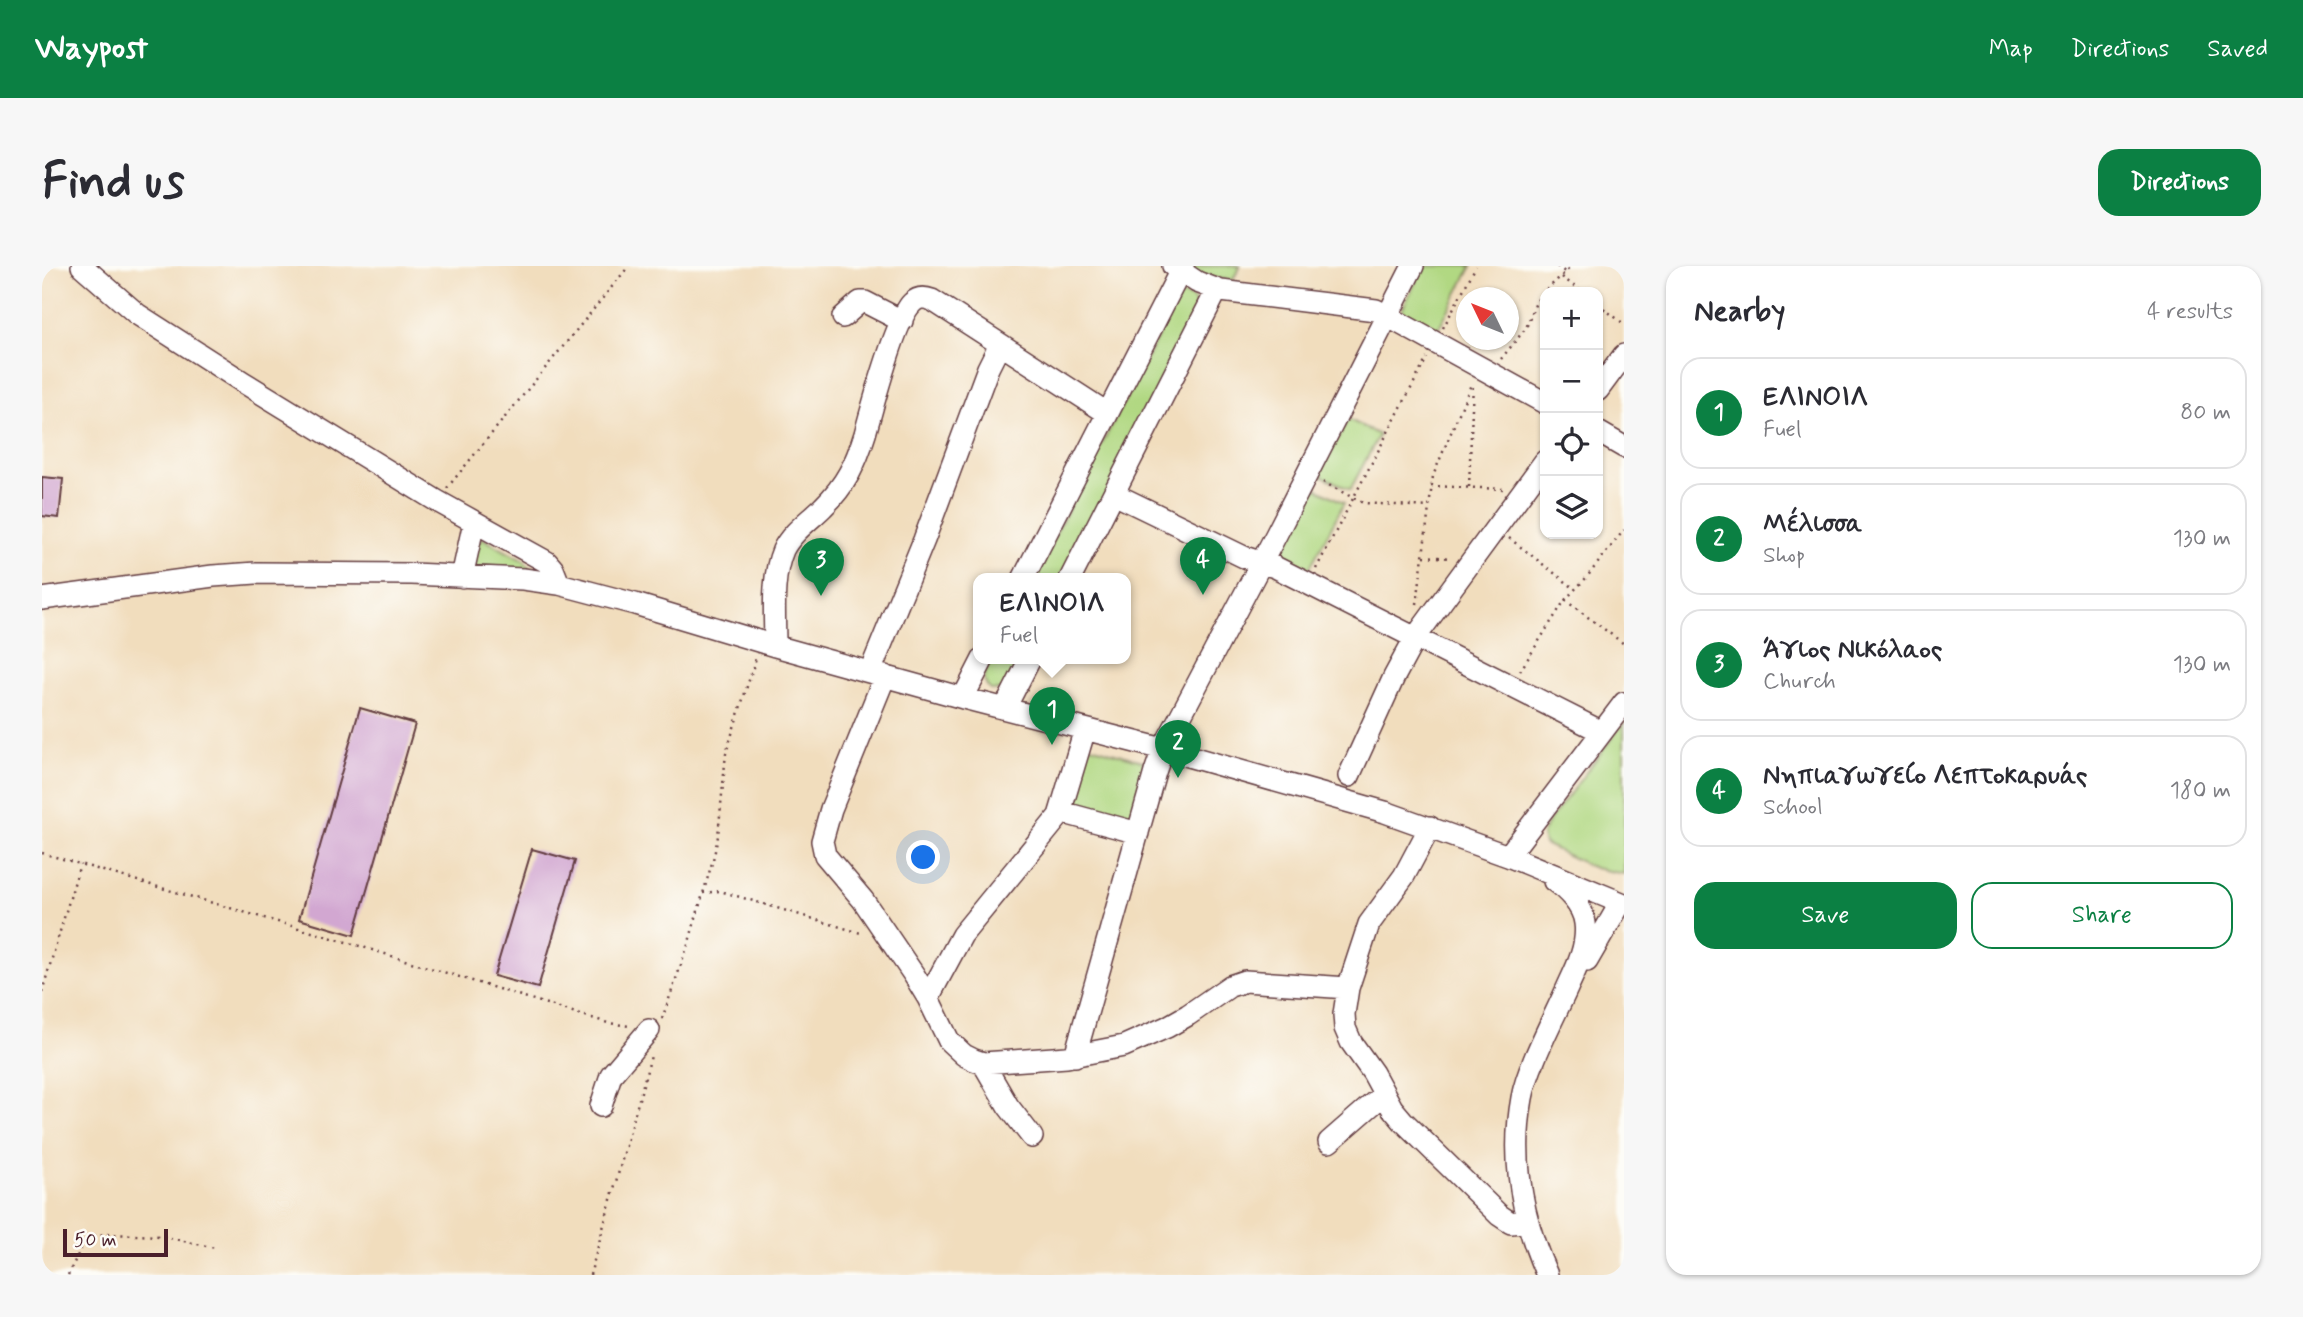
<!DOCTYPE html>
<meta charset="utf-8">
<style>
body{margin:0;font-family:Mynerve,sans-serif;background:#f7f7f7;color:#2b2b33}
.controls{position:absolute;right:21px;top:21px;display:grid;overflow:hidden;border-radius:14px;box-shadow:0 2px 5px #0004}
.controls button{width:63px;height:63px;display:grid;place-items:center;padding:0;border:0;border-bottom:2px solid #e1e1e2;background:#fff;color:#2b2b33;font:35px sans-serif}
.compass{position:absolute;left:1414px;top:21px;width:63px;height:63px;border-radius:50%;background:#fff;box-shadow:0 2px 5px #0004;rotate:313deg}
.scale{position:absolute;left:21px;bottom:18px;width:105px;box-sizing:border-box;padding-left:7px;border:4px solid #4a1f2b;border-top:0;font-size:19px;line-height:24px;white-space:nowrap;color:#4a1f2b;-webkit-text-stroke:5px #fdfcf7;paint-order:stroke}
.you{position:absolute;left:882px;top:592px;width:24px;height:24px;margin:-18px;border:5px solid #fff;border-radius:50%;background:#1a73e8;box-shadow:0 0 0 10px #1a73e833}
.badge{display:grid;place-items:center;width:46px;height:46px;border-radius:50%;background:#0b8043;color:#fff;font-size:23px;font-weight:700}
.pin{position:absolute;translate:-50% -58px;filter:drop-shadow(0 2px 4px #0008)}
.pin::after{content:'';position:absolute;top:37px;width:24px;height:21px;background:inherit;clip-path:polygon(0 0,100% 0,50% 100%)}
.popup{position:absolute;left:931px;top:307px;width:158px;height:91px;box-sizing:border-box;display:grid;place-content:center;border-radius:14px;background:#fff;filter:drop-shadow(0 2px 5px #0005);font-size:23px;white-space:nowrap;color:#7c7c81}
.popup b{font-size:26px;color:#2b2b33}
.popup::after{content:'';position:absolute;left:50%;top:100%;margin-left:-14px;border:14px solid transparent;border-top-color:#fff}
.list{margin:0;padding:0;list-style:none}
h2{display:flex;justify-content:space-between;align-items:center;height:91px;margin:0;padding:0 28px;font-size:30px}
h2 small{font-size:23px;font-weight:400;color:#7c7c81}
.list li{display:grid;grid-template-columns:46px 1fr auto;gap:21px;align-items:center;box-sizing:border-box;height:112px;margin:0 14px 14px;padding:0 14px;border:2px solid #e1e1e2;border-radius:21px}
.list b{display:block;font-size:26px;white-space:nowrap}
.list p{margin:0;font-size:23px;white-space:nowrap;color:#7c7c81}
.list em{font-size:23px;font-style:normal;color:#7c7c81}
.actions{display:flex;gap:14px;padding:21px 28px}
.actions a{flex:1;padding:16px 0;border:2px solid #0b8043;border-radius:21px;text-align:center;font-size:24px;color:#0b8043}
.actions .main{background:#0b8043;color:#fff}
.icon{flex:none;width:38px;height:38px;fill:none;stroke:currentColor;stroke-width:2;stroke-linecap:round;stroke-linejoin:round}
.map{position:relative;flex:none;width:1582px;height:1009px;overflow:hidden;border-radius:21px}
header{display:flex;align-items:center;gap:42px;box-sizing:border-box;height:98px;padding:0 35px;background:#0b8043;color:#fff}
header strong{font-size:33px}
nav{display:flex;gap:38px;margin-inline-start:auto;font-size:24px}
.intro{display:flex;align-items:center;justify-content:space-between;box-sizing:border-box;height:168px;padding:0 42px}
h1{margin:0;font-size:49px}
.button{padding:18px 32px;border-radius:21px;background:#0b8043;color:#fff;font-size:24px;font-weight:700}
main{display:flex;gap:42px;padding:0 42px}
aside{flex:1;background:#fff;border-radius:21px;box-shadow:0 2px 5px #0004}
.map>svg:first-child{display:block}
</style>
<header>
<strong>Waypost</strong>
<nav><a>Map</a><a>Directions</a><a>Saved</a></nav>
</header>
<div class="intro"><h1>Find us</h1><a class="button">Directions</a></div>
<main>
<div class="map">
<svg width="1582" height="1009" viewBox="0 0 1582 1009">
<rect width="100%" height="100%" fill="#fdfcf7"/>
<filter id="ink" filterUnits="userSpaceOnUse"><feTurbulence type="fractalNoise" baseFrequency=".0143" numOctaves="2"/><feDisplacementMap in="SourceGraphic" scale="14" xChannelSelector="R" yChannelSelector="G"/><feConvolveMatrix kernelMatrix="1 2 1 2 8 2 1 2 1" color-interpolation-filters="sRGB"/></filter>
<filter id="wash" filterUnits="userSpaceOnUse"><feTurbulence type="fractalNoise" baseFrequency=".00686" numOctaves="4" result="noise"/><feDisplacementMap in="SourceGraphic" scale="28" xChannelSelector="R" yChannelSelector="G"/><feGaussianBlur stdDeviation="1.57" result="paint"/><feColorMatrix in="noise" values="0 0 0 0 0 0 0 0 0 0 0 0 0 0 0 0 0 1.4 0 .05"/><feComposite in="paint" operator="in"/></filter>
<g filter="url(#wash)">
<rect width="100%" height="100%" fill="#f1ddbd"/>
<!-- green -->
<path fill="#b1d882" stroke="#7e7c56" stroke-width="2" d="M1152,0H1198L1191,14L1150,10Z
M1382,0H1430L1395,65L1363,48L1360,43Z
M1142,29L1151,33L1156,42L1022,313H990L1137,30Z
M1306,153L1337,169L1308,224L1277,208Z
M1271,220L1302,237L1265,307L1238,293L1236,289Z
M438,271L482,295L488,303L483,305L431,302Z
M948,393H981L961,424H949C937,415 944,405 948,393Z
M1582,456V608L1552,602L1502,578L1500,569L1505,558Z
M1046,479L1103,496L1107,500L1090,557L1030,542Z"/>
<g id="blocks">
<!-- building -->
<path fill="#d2a7d1" d="M0,211L21,213L17,252L0,250Z
M318,442L373,458L312,669L257,653Z
M490,583L533,595L496,722L452,710Z"/>
</g>
</g>
<g filter="url(#ink)">
<use href="#blocks" fill-opacity="0" stroke="#633c41" stroke-width="2"/>
<g fill="none" stroke-linecap="round" stroke-linejoin="round">
<!-- minor casing -->
<g stroke="#633c41" stroke-width="24">
<path id="minor" d="M40,0L95,48L201,116L395,235L505,296L511,303L517,318
M1131,0L1155,16L1179,25L1334,44L1503,137
M801,51L818,36H823L860,55
M1556,124L1582,89
M1556,166L1582,181
M1072,228L1202,291L1233,301L1560,466
M420,311L432,256
M981,313L1141,0
M1028,313L1175,24
M0,333L171,310L214,307L370,308L481,313L517,318L593,338L733,380L921,432L1121,483L1343,546L1466,590L1582,638
M733,380C733,350 729,312 741,284C749,267 768,254 781,241C804,219 814,197 823,168C830,142 854,52 870,37C876,31 882,31 890,34L1065,147
M828,406L882,274L946,102L958,78
M843,410L789,543L780,575L783,589L821,634L872,709L886,732L907,775L922,789L932,794L941,797L1025,791L1082,780L1125,761L1146,749L1188,720L1203,715L1306,722
M921,432L941,393
M963,442L988,393
M1307,510L1352,411L1373,372L1503,195
M1019,546L1096,567
M1388,561L1362,610L1327,658L1306,722L1302,748L1303,762L1309,776L1331,807L1350,842L1361,855L1457,949L1469,957L1485,955
M1466,590L1582,437
M1545,695L1578,638
M886,732L920,669L1017,550L1043,463
M1033,790L1113,506L1121,483L1234,269L1371,0
M941,797L966,840L990,871
M559,840L569,809L607,764
M1287,876L1342,828
M1505,1009C1480,953 1469,892 1480,832C1486,799 1513,750 1527,718C1536,699 1546,678 1543,657C1541,640 1525,624 1512,615"/>
</g>
<!-- path -->
<path stroke="#633c41" stroke-width="2.5" stroke-dasharray="2 5" stroke-linecap="butt" d="M1515,0L1524,7
M1520,11L1540,26
M1556,38L1582,58
M1401,62L1434,0
M1459,93L1484,62L1494,36L1501,27L1530,0
M1281,216L1321,237L1387,241
M1389,220L1462,223
M1427,221L1431,116
M405,222L587,0
M1467,272L1533,323
M1382,290L1409,292
M1274,303L1385,92
M1523,334L1582,378
M1375,338L1391,210L1430,116
M1478,405L1523,334L1544,312L1582,264
M0,587L311,678L566,757L588,760
M661,627L678,625L822,668
M0,726L38,598
M620,753L647,676L672,590L676,570L684,487L714,392
M26,1009L42,976L47,970L65,968L119,970L173,982
M548,1009L609,790"/>
<!-- minor -->
<use href="#minor" stroke="#fff" stroke-width="21"/>
</g>
</g>
</svg>
<div class="controls">
<button>+</button>
<button>−</button>
<button><svg class="icon" aria-label="locate" viewBox="0 0 24 24"><circle cx="12" cy="12" r="6"/><path d="M12 2v4M12 18v4M2 12h4M18 12h4"/></svg></button>
<button><svg class="icon" aria-label="layers" viewBox="0 0 24 24"><path d="M12 4l9 5-9 5-9-5zM3 14l9 5 9-5"/></svg></button>
</div>
<svg class="compass" viewBox="-18 -18 36 36"><path d="M0-13l5 13h-10z" fill="#e53935"/><path d="M0 13l5-13h-10z" fill="#7c7c81"/></svg>
<div class="scale">50 m</div>
<div class="you"></div>
<div class="pin badge" style="left:1010px;top:479px">1</div>
<div class="popup"><b>ΕΛΙΝΟΙΛ</b>Fuel</div>
<div class="pin badge" style="left:1136px;top:512px">2</div>
<div class="pin badge" style="left:779px;top:330px">3</div>
<div class="pin badge" style="left:1161px;top:329px">4</div>
</div>
<aside>
<h2>Nearby<small>4 results</small></h2>
<ul class="list">
<li><span class="badge">1</span><div><b>ΕΛΙΝΟΙΛ</b><p>Fuel</p></div><em>80 m</em></li>
<li><span class="badge">2</span><div><b>Μέλισσα</b><p>Shop</p></div><em>130 m</em></li>
<li><span class="badge">3</span><div><b>Άγιος Νικόλαος</b><p>Church</p></div><em>130 m</em></li>
<li><span class="badge">4</span><div><b>Νηπιαγωγείο Λεπτοκαρυάς</b><p>School</p></div><em>180 m</em></li>
</ul>
<div class="actions"><a class="main">Save</a><a>Share</a></div>
</aside>
</main>
